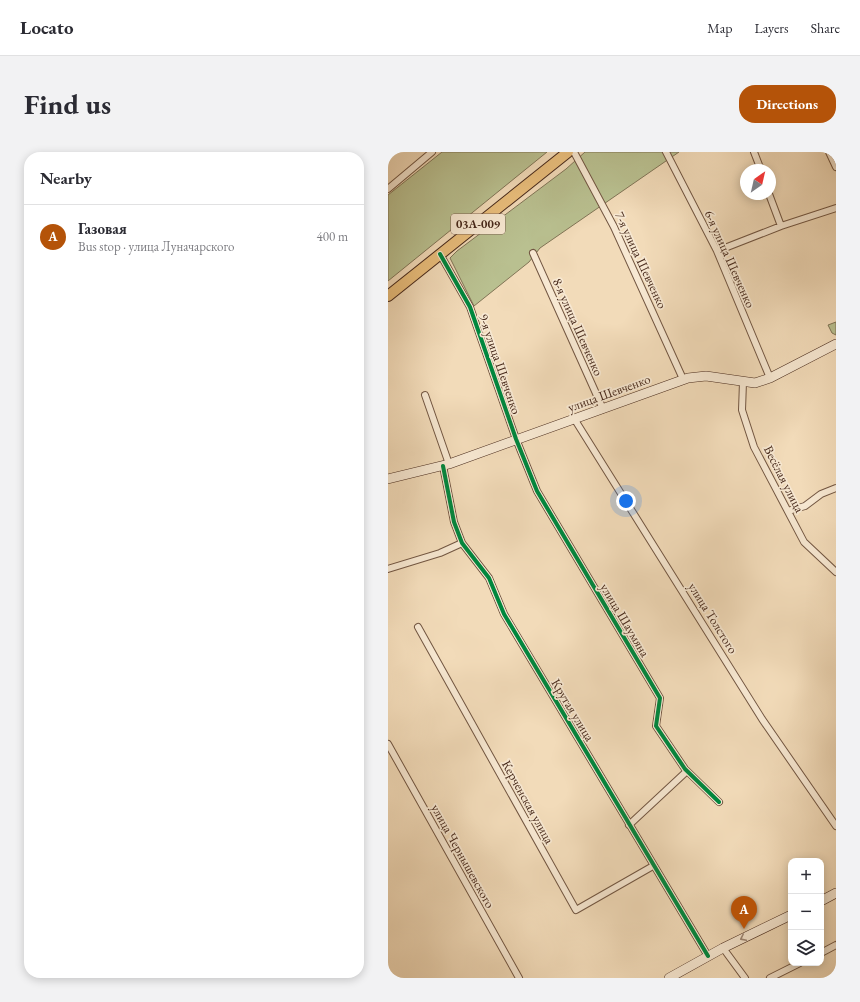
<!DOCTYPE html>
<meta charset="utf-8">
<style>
body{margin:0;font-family:"EB Garamond",serif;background:#f2f2f3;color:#2b2b33}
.controls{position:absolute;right:12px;bottom:12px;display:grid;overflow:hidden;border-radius:8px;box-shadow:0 2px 10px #0003}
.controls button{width:36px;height:36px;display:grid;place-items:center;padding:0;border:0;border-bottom:1px solid #e1e1e2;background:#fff;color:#2b2b33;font:20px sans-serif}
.compass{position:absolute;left:352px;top:12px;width:36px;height:36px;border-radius:50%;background:#fff;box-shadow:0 2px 10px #0003;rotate:34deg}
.you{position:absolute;left:238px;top:349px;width:14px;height:14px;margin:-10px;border:3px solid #fff;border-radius:50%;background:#1a73e8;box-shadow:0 0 0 6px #1a73e833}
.badge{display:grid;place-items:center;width:26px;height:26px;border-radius:50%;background:#b45309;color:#fff;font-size:13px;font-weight:700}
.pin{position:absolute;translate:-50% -33px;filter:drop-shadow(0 1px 2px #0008)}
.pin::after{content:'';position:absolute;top:21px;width:14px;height:12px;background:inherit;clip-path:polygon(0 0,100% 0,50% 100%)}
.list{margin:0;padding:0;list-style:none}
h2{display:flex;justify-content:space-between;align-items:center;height:52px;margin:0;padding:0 16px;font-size:17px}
h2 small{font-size:13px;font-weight:400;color:#7c7c81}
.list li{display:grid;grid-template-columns:26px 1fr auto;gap:12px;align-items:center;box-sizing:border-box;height:64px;padding:0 16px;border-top:1px solid #e1e1e2}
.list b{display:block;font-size:15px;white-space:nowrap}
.list p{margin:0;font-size:13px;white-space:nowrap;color:#7c7c81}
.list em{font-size:13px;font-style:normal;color:#7c7c81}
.icon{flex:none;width:22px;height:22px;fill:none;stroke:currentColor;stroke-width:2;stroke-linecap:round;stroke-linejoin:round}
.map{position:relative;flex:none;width:448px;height:826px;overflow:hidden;border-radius:16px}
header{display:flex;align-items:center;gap:24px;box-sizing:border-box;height:56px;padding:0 20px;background:#fff;border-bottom:1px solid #e1e1e2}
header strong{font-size:19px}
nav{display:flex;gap:22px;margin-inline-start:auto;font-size:14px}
.intro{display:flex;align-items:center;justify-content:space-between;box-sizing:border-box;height:96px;padding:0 24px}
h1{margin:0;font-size:28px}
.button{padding:10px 18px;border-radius:16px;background:#b45309;color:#fff;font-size:14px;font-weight:700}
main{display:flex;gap:24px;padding:0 24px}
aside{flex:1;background:#fff;border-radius:16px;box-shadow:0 2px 10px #0003}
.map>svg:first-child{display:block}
</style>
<header>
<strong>Locato</strong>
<nav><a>Map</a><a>Layers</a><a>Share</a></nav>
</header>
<div class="intro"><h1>Find us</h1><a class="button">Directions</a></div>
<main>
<aside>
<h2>Nearby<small></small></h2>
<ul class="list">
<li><span class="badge">A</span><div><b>Газовая</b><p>Bus stop · улица Луначарского</p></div><em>400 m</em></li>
</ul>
</aside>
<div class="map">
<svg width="448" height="826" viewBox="0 0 448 826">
<rect width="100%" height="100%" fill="#f2dbb9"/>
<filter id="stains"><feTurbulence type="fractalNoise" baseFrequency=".005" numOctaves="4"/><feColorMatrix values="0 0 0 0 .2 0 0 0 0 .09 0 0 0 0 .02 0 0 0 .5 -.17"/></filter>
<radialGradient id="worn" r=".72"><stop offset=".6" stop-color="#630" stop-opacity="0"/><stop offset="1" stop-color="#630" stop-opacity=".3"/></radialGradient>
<!-- green -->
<path fill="#b9c090" stroke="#807456" d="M54,0H159L0,129V43Z
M197,0H291L152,96L141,110L86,154L62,106L69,99L178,17Z
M448,170V183L444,181L440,173Z"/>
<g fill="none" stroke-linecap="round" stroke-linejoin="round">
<!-- street casing -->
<g stroke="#725642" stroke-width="8">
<path id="street" d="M186,0L226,75L295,227
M278,0L329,99L382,226
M366,0L373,18
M441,0L448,15
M0,37L44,0
M381,42L393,74
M329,99L393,74L448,56
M145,101L215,257
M52,102L82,155L128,287L149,339L272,546L268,574L297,617L331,650
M355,230L354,258L366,295L416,390L448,420
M37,243L61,312
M187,268L374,567L448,674
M55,314L66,370L74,391L101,426L116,462L320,804
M400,359L417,354L433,342L448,336
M0,417L52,401L74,391
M30,475L188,758L265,714
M0,592L131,826
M241,673L299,619
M335,796L357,826
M433,801L448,793
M382,826L412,811"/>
</g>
<!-- secondary casing -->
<g stroke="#47291b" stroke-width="10">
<path id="secondary" d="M0,327L61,312L300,226L318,224L367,231L382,226L448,192
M433,749L448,741
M281,826L335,796L403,763"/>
</g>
<!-- primary casing -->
<g stroke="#47291b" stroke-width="12">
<path id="primary" d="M0,144L180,0"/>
</g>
<!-- street -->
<use href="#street" stroke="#f7e8d2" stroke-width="6"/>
<!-- secondary -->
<use href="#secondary" stroke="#f7e8d2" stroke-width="9"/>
<!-- primary -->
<use href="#primary" stroke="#e9be7c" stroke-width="10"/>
<!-- cycleway casing -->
<g stroke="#f7e8d2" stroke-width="6">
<path id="cycleway" d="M52,102L82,155L128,287L149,339L272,546L268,574L297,617L331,650
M55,314L66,370L74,391L101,426L116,462L320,804"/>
</g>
<!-- cycleway -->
<use href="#cycleway" stroke="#00873e" stroke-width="4"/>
</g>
<!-- one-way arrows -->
<defs><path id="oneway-chevron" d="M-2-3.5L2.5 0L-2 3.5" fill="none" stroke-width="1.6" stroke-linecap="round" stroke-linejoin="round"/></defs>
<use stroke="#9f8876" href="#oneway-chevron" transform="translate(355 786) rotate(154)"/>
<g text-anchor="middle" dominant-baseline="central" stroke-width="3.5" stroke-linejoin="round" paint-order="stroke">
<!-- shield labels -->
<rect fill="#f7e8d2" stroke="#7c6252" stroke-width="1" x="63" y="62" width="54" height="20" rx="3"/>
<g font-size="12" font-weight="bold" fill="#47291b">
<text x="90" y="72">03А-009</text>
</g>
<!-- street labels -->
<g font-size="13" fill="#47291b" stroke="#f7e8d2">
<text transform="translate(342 107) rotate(66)">6-я улица Шевченко</text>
<text transform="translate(253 108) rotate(65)">7-я улица Шевченко</text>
<text transform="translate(190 175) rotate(66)">8-я улица Шевченко</text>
<text transform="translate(112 212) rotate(71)">9-я улица Шевченко</text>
<text transform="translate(221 241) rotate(-20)">улица Шевченко</text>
<text transform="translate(396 327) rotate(63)">Весёлая улица</text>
<text transform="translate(325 466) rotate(58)">улица Толстого</text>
<text transform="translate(237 468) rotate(59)">улица Шаумяна</text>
<text transform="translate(185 558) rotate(59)">Крутая улица</text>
<text transform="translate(140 650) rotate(61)">Керченская улица</text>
<text transform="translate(75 704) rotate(61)">улица Чернышевского</text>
</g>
</g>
<rect width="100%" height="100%" filter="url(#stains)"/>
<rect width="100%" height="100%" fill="url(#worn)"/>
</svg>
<div class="controls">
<button>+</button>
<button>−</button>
<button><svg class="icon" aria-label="layers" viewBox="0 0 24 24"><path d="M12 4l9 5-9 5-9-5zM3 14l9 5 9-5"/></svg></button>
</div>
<svg class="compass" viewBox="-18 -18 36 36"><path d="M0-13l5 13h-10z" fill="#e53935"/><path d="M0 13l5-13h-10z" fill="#7c7c81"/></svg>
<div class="you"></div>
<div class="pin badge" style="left:356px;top:777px">A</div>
</div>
</main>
